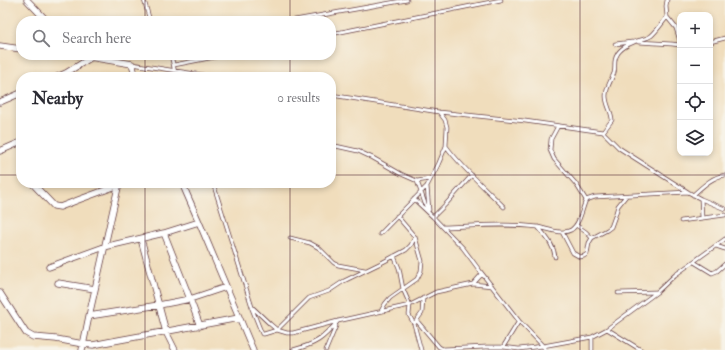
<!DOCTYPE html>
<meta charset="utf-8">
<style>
body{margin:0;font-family:"IM FELL Double Pica",serif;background:#f2f2f3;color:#2b2b33}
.controls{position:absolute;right:12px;top:12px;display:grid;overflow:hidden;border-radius:8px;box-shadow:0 2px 6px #0003}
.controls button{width:36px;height:36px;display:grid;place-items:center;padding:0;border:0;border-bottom:1px solid #e1e1e2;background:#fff;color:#2b2b33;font:20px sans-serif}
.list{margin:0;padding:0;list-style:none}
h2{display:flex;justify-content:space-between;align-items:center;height:52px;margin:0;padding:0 16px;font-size:17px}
h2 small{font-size:13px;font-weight:400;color:#7c7c81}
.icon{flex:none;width:22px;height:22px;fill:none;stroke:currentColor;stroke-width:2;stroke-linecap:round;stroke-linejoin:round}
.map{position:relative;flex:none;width:725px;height:350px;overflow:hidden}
.search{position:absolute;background:#fff;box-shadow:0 2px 6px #0003;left:16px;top:16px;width:320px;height:44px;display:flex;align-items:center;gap:10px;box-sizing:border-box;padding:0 14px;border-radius:16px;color:#7c7c81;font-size:15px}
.panel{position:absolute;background:#fff;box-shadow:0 2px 6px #0003;left:16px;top:72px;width:320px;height:116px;border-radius:16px}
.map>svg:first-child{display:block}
</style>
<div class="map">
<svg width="725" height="350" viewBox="0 0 725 350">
<rect width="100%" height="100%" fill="#f7f3e8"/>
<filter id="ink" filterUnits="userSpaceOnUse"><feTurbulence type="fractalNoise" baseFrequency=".025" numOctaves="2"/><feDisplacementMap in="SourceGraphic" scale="8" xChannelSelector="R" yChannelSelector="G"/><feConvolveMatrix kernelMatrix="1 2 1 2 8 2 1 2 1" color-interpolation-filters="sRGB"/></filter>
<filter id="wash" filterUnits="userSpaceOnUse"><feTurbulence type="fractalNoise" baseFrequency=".012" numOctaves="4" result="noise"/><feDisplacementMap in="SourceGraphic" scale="16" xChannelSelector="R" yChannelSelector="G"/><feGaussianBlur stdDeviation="0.9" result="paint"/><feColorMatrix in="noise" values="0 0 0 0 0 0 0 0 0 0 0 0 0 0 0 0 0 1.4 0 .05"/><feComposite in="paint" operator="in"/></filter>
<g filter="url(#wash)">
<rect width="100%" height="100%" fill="#f0ddbc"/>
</g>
<g filter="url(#ink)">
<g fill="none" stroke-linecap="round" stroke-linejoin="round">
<!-- service casing -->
<g stroke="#633c41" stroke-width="4.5">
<path id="service" d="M144,0L150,21
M667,17L676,28L680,41
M289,21L407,0
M331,34L501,0
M638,42L672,44L680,45
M710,42L725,38
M615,44L632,42
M171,55L176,77
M132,64L215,77
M174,65L225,55
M331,95L439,112L525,121L603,132L619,148L644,164L688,192L701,199L725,209
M558,126L551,139L550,150L554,159L576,184L586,200
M603,132L612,120C612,112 606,105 606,96C606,87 611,81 614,73C616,67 613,61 617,55C619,50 628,44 634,42C640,39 645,40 651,36C657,31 662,23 667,17L666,6L667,0
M331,145L358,151L373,158L401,174L417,181L430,179
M446,146C462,168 484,187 504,207
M417,181L428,212
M213,183L252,307L270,324L277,330L287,333H293L338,321L410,305L436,292L473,284L492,286
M427,186L429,210
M693,195C703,186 712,177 725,175
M414,199L433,217L463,248L480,271L519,321L543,346L592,337L607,329L657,292L675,275L725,239
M701,199L702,218
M433,217L446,204L472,175
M681,221L725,215
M576,225L586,232L592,238
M443,227C474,226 507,223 538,227C548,229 562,235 571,230C580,224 582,209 586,200L595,197L688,192
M538,227C546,237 554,245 555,257
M562,232L573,253L580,257L584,256L587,254L589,243L592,238L607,230L611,227L615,216L618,206L626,196
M380,234L427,186L438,165L446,146L447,127L445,120L439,112
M290,238L310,243L319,248L334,263L338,265L365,270
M716,246L725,249
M394,256L399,268L403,289L410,305L409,315L414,324
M694,262L712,273L717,271L725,264
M473,284L482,274
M618,293L656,292
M252,309L262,334H264L277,330L309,298L329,291L344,281L383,262L406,250L411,245L415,237
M381,311L385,304L390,298L417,279L421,271L422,261L415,237L397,216
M417,321L439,347L443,349L486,347H503L519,349L543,346L545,350
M607,329L641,350
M503,347L519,321
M293,350C316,344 323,339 338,321
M326,350L336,326
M421,350L414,324L422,313L423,298
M592,350V337"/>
</g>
<!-- minor casing -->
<g stroke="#633c41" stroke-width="7">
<path id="minor" d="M27,0L47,21
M0,46L21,49
M77,55L132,64L136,77
M57,77L66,73L92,57
M0,102L21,93
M0,151L21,142
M32,183L54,206L60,207L78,200L119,185
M182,183L199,222L253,350
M164,233L190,299L200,326
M141,239L166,332L175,350
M49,267L104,247L164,233L199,222
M58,283L95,289
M0,293L26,333L33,337L56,339L83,344L93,345L108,342L239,318
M89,316L159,305L190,299L226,287
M82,350L89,316L119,183"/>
</g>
<!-- service -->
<use href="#service" stroke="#fff" stroke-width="3"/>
<!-- minor -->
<use href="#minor" stroke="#fff" stroke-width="5.5"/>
</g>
</g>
<!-- grid -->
<path fill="none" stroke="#4a1f2b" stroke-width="1" stroke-opacity="0.55" d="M145,0V21M290,0V21M435,0V350M580,0V350M145,55V77M290,55V77M0,175H21M331,175H725M145,183V350M290,183V350"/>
</svg>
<div class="controls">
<button>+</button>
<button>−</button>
<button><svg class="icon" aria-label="locate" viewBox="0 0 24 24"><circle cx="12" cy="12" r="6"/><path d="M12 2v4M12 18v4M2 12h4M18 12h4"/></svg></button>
<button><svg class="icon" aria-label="layers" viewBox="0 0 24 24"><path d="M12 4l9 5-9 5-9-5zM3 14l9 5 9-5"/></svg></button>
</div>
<div class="search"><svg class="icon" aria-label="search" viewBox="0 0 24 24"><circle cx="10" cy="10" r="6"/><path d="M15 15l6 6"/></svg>Search here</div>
<section class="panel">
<h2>Nearby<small>0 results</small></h2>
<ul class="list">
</ul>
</section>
</div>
